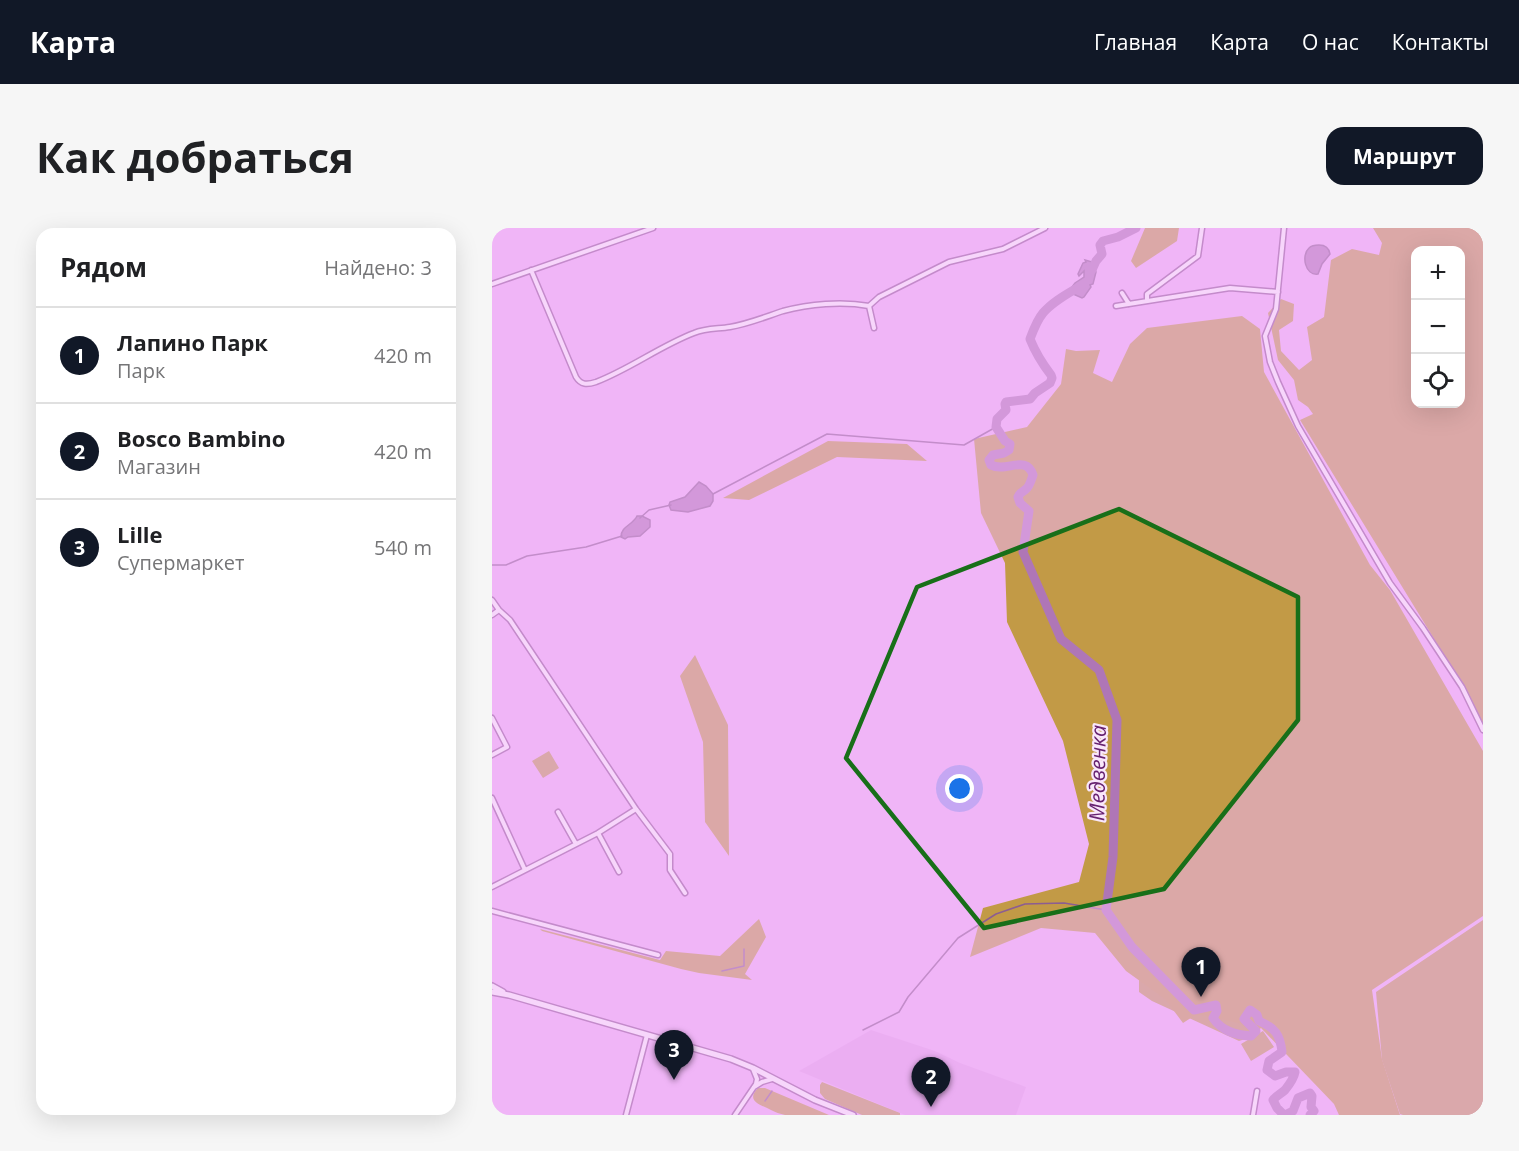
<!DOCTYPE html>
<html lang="ru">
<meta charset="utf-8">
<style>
body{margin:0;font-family:"Open Sans",sans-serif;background:#f6f6f6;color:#202124}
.controls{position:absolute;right:18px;top:18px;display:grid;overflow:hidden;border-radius:12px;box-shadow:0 6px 24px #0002}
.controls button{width:54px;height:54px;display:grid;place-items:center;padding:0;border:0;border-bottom:2px solid #e0e0e0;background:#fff;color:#202124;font:30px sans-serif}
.you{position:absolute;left:468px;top:561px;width:21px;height:21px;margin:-15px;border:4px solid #fff;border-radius:50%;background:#1a73e8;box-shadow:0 0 0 9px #1a73e833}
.badge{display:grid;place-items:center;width:39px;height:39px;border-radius:50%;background:#111827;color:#fff;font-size:20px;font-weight:700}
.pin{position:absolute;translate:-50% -50px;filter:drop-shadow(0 2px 3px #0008)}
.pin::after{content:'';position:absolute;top:32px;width:21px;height:18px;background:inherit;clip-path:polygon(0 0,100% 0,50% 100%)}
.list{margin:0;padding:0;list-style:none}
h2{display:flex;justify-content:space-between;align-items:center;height:78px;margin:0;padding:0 24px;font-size:26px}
h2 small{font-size:20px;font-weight:400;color:#757577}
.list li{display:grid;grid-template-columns:39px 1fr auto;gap:18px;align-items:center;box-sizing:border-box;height:96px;padding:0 24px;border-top:2px solid #e0e0e0}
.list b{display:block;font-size:22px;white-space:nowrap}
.list p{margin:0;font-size:20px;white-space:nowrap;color:#757577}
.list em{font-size:20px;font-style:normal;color:#757577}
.icon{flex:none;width:33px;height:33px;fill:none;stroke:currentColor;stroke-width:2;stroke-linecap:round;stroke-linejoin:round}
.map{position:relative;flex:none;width:991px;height:887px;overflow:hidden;border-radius:18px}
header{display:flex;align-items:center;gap:36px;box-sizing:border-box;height:84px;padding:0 30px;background:#111827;color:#fff}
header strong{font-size:28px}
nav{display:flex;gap:33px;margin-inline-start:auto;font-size:21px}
.intro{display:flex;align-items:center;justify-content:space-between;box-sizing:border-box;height:144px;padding:0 36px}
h1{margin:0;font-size:42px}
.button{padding:15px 27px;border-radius:18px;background:#111827;color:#fff;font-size:21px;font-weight:700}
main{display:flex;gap:36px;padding:0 36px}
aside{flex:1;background:#fff;border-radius:18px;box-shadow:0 6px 24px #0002}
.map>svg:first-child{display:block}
</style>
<header>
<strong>Карта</strong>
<nav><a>Главная</a><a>Карта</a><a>О нас</a><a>Контакты</a></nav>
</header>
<div class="intro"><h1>Как добраться</h1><a class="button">Маршрут</a></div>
<main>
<aside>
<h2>Рядом<small>Найдено: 3</small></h2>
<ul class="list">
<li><span class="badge">1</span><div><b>Лапино Парк</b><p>Парк</p></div><em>420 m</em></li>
<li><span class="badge">2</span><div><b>Bosco Bambino</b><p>Магазин</p></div><em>420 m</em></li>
<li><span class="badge">3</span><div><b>Lille</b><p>Супермаркет</p></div><em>540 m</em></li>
</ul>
</aside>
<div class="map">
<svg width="991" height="887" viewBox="0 0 991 887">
<rect width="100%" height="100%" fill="#f0b5f7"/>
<!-- built -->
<path fill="#e5a7ec" d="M379,802L443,823L468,835L534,859L524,887H413L307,843Z"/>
<!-- green -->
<path fill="#be994f" d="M57,523L67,540L51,550L40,533Z
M991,692V887H911L908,886L890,832L884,764Z
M647,745L776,785C769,802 766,808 747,813L660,773L647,764Z
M771,803L782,819L759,833L749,816Z
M330,854L408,885V887H370L333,871L328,865V857Z"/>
<!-- forest -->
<path fill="#c29a46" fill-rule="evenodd" d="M653,0H687L685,13L644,40L639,33Z
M881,0H991V496L966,450L808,192L821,186L816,179L806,172L802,152L786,132L776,85L789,71L802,76L801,93L787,102L789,123L807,142L820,132L815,99L832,89L839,32L860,21L887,27L890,15ZM924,22H968V176H924Z
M750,88L768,101L772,144L878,337L898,362L991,523V688L880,762L890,831L908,887H847L842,876L769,800L705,786L691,795L673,771L634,743L603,705L549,700L478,729L491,680L587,654L597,616L571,513L515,394L513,335L489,285L482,211L535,199L569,156L574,121L584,123L608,122L601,145L620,154L638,116L655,100Z
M336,213L415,216L435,233L345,229L257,272L231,270Z
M203,427L236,497L237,628L213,594L211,514L188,448Z
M267,691L274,709L253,746L260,752L207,745L189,741L50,703L48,701L168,732L174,723L228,728Z
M266,860H273L337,887C322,887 307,887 293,887C288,886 283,884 279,882C269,877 253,873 266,860Z"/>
<!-- water -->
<path fill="#af76b6" stroke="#8c5d92" stroke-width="1.5" d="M827,17C833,17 837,20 838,26L830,36L826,46C813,48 809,27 817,20C819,18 824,17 827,17Z
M593,32L600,34L604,33L602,38L604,44L601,56L598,57L599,59L592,69L590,70L581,66L580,59L583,55L592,49V43L587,48L586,46L591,35L594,34Z
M207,254L214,258L221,266V273L218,278L196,284L179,282L177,277L178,274L193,269Z
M145,288H150L158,292V299L148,308L136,309L133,311L129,309C129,298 141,297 145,288Z"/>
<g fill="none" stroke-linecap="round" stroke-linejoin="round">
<!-- stream -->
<path stroke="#8c5d92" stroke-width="1.5" d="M221,266L335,206L472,217L504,199
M148,290L157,282L179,277
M0,337H14L35,328L94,319L130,308
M230,743L252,738V721
M371,802L407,784L416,769L466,710L504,686L533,676L572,675L614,682
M273,873L280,863"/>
<!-- river -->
<path stroke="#af76b6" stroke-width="9" d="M600,42L604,33L610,26L608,17L611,13L626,9L644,0
M590,57C577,65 561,73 551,85C545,92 541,103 538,111C544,126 549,134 559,147L560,150L558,155L543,165L538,171L514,174L513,176L514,182L505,191L504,199L513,213L518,216L517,222L512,225L501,227L497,232L499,237C514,245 534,226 541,247C539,252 538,258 534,261C530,265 528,264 526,269L528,275L537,283L531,324L569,411L607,442L625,492L621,629L614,682L640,719L702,782L724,777L725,783L721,790C730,803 743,807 759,808L764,803L752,791L758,782L765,787L767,793C783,800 788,806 790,824L777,833L775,842L783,848L794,844H803C802,850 797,857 793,862C789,866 785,867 781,872L785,880L792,887
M793,887L801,883L806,870L818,865L820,868L819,879L822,883L818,887"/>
<!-- street casing -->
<g stroke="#8f5995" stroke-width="7">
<path id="street" d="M792,0L784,81L773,108L778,134L786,154L806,198L898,355L931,400L970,459L991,502
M39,42L84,149C89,157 95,157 104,154C138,141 168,118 202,105C214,100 226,101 238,99C256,96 273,89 291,83C317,76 350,73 377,78L382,100
M0,56L161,0
M630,65L637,76
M655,73V66L706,28L710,0
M377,78L387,69L457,34L511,21L553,0
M624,78L738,60L786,64
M0,372L7,382L0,387
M7,382L18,392L144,581L178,626V642L193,665
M0,490L15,519L0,527
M0,570L33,642
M66,584L84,616
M106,605L127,644
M0,659L106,605L144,581
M0,683L166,727
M262,859L270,854L280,851
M134,887L155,807
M243,887L264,856L265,851L261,841
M761,887L765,863"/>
</g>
<!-- secondary casing -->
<g stroke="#8f5995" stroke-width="8">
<path id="secondary" d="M0,758L11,764
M0,764L17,767L239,831L261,840L323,872L361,887"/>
</g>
<!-- street -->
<use href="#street" stroke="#fff" stroke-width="4"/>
<!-- secondary -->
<use href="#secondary" stroke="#fff" stroke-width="5"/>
</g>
<!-- marked area -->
<path d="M0 0H991V887H0ZM627,281L806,369V492L672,661L492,700L354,530L425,359Z" fill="#f0b5f7" fill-opacity=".55" fill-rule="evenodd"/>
<path fill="none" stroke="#186f19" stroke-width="4.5" stroke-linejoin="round" d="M627,281L806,369V492L672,661L492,700L354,530L425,359Z"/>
<g text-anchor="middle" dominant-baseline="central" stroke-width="4.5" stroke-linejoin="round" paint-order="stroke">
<!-- water labels -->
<g font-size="21" font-style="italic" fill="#672270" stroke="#f9e7fb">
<text transform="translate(605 545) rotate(-89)">Медвенка</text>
</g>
</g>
</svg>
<div class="controls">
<button>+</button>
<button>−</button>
<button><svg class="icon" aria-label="locate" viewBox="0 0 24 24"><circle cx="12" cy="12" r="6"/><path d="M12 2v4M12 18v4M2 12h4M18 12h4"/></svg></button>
</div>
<div class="you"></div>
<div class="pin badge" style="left:709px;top:769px">1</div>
<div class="pin badge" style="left:439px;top:879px">2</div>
<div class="pin badge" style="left:182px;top:852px">3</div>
</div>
</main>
